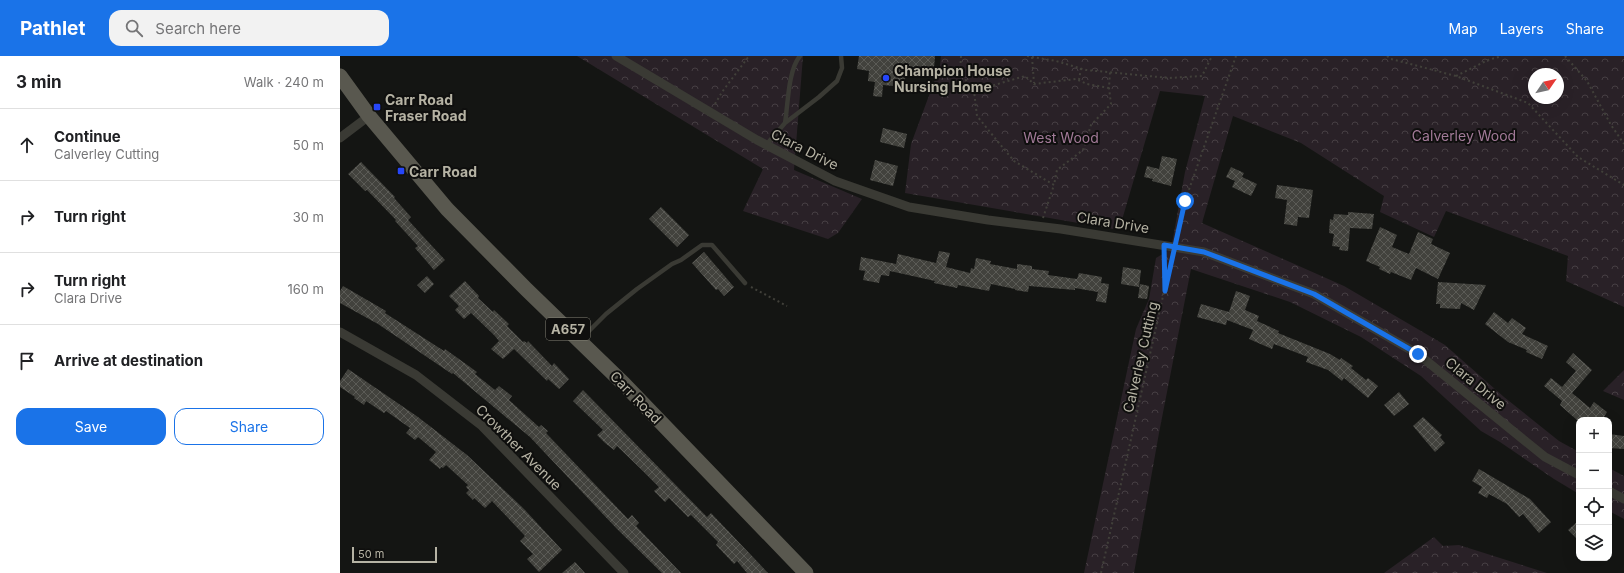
<!DOCTYPE html>
<meta charset="utf-8">
<style>
body{margin:0;font-family:Inter,sans-serif;background:#f2f2f2;color:#202124}
.controls{position:absolute;right:12px;bottom:12px;display:grid;overflow:hidden;border-radius:8px;box-shadow:0 4px 16px #0002}
.controls button{width:36px;height:36px;display:grid;place-items:center;padding:0;border:0;border-bottom:1px solid #e0e0e0;background:#fff;color:#202124;font:20px sans-serif}
.compass{position:absolute;left:1188px;top:12px;width:36px;height:36px;border-radius:50%;background:#fff;box-shadow:0 4px 16px #0002;rotate:56deg}
.scale{position:absolute;left:12px;bottom:10px;width:85px;box-sizing:border-box;padding-left:4px;border:2px solid #b6b3a4;border-top:0;font-size:11px;line-height:14px;white-space:nowrap;color:#b6b3a4;-webkit-text-stroke:3px #0f0f0e;paint-order:stroke}
.stop{position:absolute;width:12px;height:12px;margin:-9px;border:3px solid #1a73e8;border-radius:50%;background:#fff}
.stop.end{background:#1a73e8;border-color:#fff;box-shadow:0 1px 4px #0008}
.list{margin:0;padding:0;list-style:none}
h2{display:flex;justify-content:space-between;align-items:center;height:52px;margin:0;padding:0 16px;font-size:17px}
h2 small{font-size:13px;font-weight:400;color:#757577}
.list li{display:grid;grid-template-columns:26px 1fr auto;gap:12px;align-items:center;box-sizing:border-box;height:72px;padding:0 16px;border-top:1px solid #e0e0e0}
.list b{display:block;font-size:15px;white-space:nowrap}
.list p{margin:0;font-size:13px;white-space:nowrap;color:#757577}
.list em{font-size:13px;font-style:normal;color:#757577}
.actions{display:flex;gap:8px;padding:12px 16px}
.actions a{flex:1;padding:9px 0;border:1px solid #1a73e8;border-radius:12px;text-align:center;font-size:14px;color:#1a73e8}
.actions .main{background:#1a73e8;color:#fff}
.icon{flex:none;width:22px;height:22px;fill:none;stroke:currentColor;stroke-width:2;stroke-linecap:round;stroke-linejoin:round}
.map{position:relative;flex:none;width:1284px;height:517px;overflow:hidden}
header{display:flex;align-items:center;gap:24px;box-sizing:border-box;height:56px;padding:0 20px;background:#1a73e8;color:#fff}
header strong{font-size:19px}
nav{display:flex;gap:22px;margin-inline-start:auto;font-size:14px}
.search{width:280px;height:36px;background:#f2f2f2;display:flex;align-items:center;gap:10px;box-sizing:border-box;padding:0 14px;border-radius:12px;color:#757577;font-size:15px}
main{display:flex}
aside{flex:1;background:#fff}
.map>svg:first-child{display:block}
</style>
<header>
<strong>Pathlet</strong>
<div class="search"><svg class="icon" aria-label="search" viewBox="0 0 24 24"><circle cx="10" cy="10" r="6"/><path d="M15 15l6 6"/></svg>Search here</div>
<nav><a>Map</a><a>Layers</a><a>Share</a></nav>
</header>
<main>
<aside>
<h2>3 min<small>Walk · 240 m</small></h2>
<ul class="list">
<li><svg class="icon" aria-label="ahead" viewBox="0 0 24 24"><path d="M12 20V5M6 11l6-6 6 6"/></svg><div><b>Continue</b><p>Calverley Cutting</p></div><em>50 m</em></li>
<li><svg class="icon" aria-label="right" viewBox="0 0 24 24"><path d="M7 20v-9h11M14 6l5 5-5 5"/></svg><div><b>Turn right</b></div><em>30 m</em></li>
<li><svg class="icon" aria-label="right" viewBox="0 0 24 24"><path d="M7 20v-9h11M14 6l5 5-5 5"/></svg><div><b>Turn right</b><p>Clara Drive</p></div><em>160 m</em></li>
<li><svg class="icon" aria-label="arrive" viewBox="0 0 24 24"><path d="M6 21V4h12l-3 4 3 4H6"/></svg><div><b>Arrive at destination</b></div></li>
</ul>
<div class="actions"><a class="main">Save</a><a>Share</a></div>
</aside>
<div class="map">
<svg width="1284" height="517" viewBox="0 0 1284 517">
<defs>
<pattern id="forest-crowns" width="20" height="18" patternUnits="userSpaceOnUse"><rect width="20" height="18" fill="#292127"/><path d="M2 6a3 3 0 1 1 6 0M12 15a3 3 0 1 1 6 0" fill="none" stroke="#463f43"/></pattern>
<pattern id="building-cross-hatch" width="8" height="8" patternUnits="userSpaceOnUse"><rect width="8" height="8" fill="#42423d"/><path d="M0 0l8 8M0 8l8-8" fill="none" stroke="#5b5b56"/></pattern>
</defs>
<rect width="100%" height="100%" fill="#141513"/>
<!-- forest -->
<path fill="url(#forest-crowns)" fill-rule="evenodd" d="M237,0H463L454,114L522,143L498,177L488,183L403,155L423,113Z
M601,0H1284V251L1226,225L1228,200L1106,155L1094,181L1040,156L1044,140L961,87L893,60L862,167L1004,230L1105,289L1164,341L1219,385L1239,396V438L1214,423L1160,386L1141,375L1081,320L1021,281L950,246L851,213L819,377L794,517H744L796,273L809,243L816,202L831,193L845,116L865,40L820,35L779,174L565,137L571,88L600,10ZM1194,18H1218V42H1194Z
M1284,314V344L1263,335Z
M1269,412L1284,420V463L1269,455Z
M1094,481L1103,490L1119,489L1207,517H1044Z"/>
<!-- building -->
<path fill="url(#building-cross-hatch)" d="M519,0H595L594,13L587,12L586,18L566,16L564,31L543,29L542,41L533,40L535,26L528,25L529,15L517,13Z
M543,72L567,78L564,92L540,86Z
M822,100L837,103L831,130L812,125L813,123L804,121L807,110L819,113Z
M535,104L558,110L553,130L530,124Z
M21,106L55,141L54,142L71,161L68,164L105,204L94,214L75,192L78,190L55,165L56,164L27,134L25,135L8,118Z
M891,111L904,117L902,121L917,128L911,140L892,131L895,125L886,121Z
M937,129L973,134L969,162L958,161L957,170L944,168L947,144L935,142Z
M321,151L349,179L337,191L309,163Z
M1008,156L1034,158L1032,173L1010,172L1008,195L999,194L1000,191L992,190L994,178L989,177L990,163L993,164L994,158L1008,159Z
M1040,171L1057,179L1052,191L1069,198L1078,176L1093,183L1091,188L1110,197L1098,223L1076,212L1071,224L1051,216L1050,218L1039,213L1040,211L1026,205Z
M599,195L610,197L606,211L630,217L631,212L634,213L636,202L651,205L650,208L677,213V208L692,210V213L709,215L708,219L737,223L739,217L762,221L761,227L769,228L766,247L756,245L758,236L735,232V234L689,230L688,236L675,234V233L651,228L649,235L618,229L617,232L594,227L595,225L550,215L549,220L541,219L539,227L523,224L525,215L519,214L521,201L556,208L558,198L596,207Z
M364,196L394,231L384,240L378,233L376,234L352,207Z
M783,211L801,214L799,231L781,228Z
M87,220L94,228L85,237L77,229Z
M125,225L139,240L138,242L153,256L154,254L169,268L167,270L183,286L184,285L187,287L188,285L212,310L214,307L229,323L219,333L208,323L207,325L174,293L163,303L151,293L159,285L154,279L131,257L124,263L115,254L119,250L109,240Z
M1098,226L1146,229L1134,254L1121,247L1120,253L1100,252V248H1096Z
M800,228L809,230L807,243L798,242Z
M3,230L46,255L45,257L104,295L105,293L137,316L135,318L155,334L159,330L172,340L169,344L199,371L201,369L208,375L206,377L288,463L292,459L299,467L296,470L341,517H322L277,473L190,381L113,317L112,318L38,268L0,247V235Z
M896,235L910,240L905,254L919,260L917,265L939,275L938,277L990,298L1000,304L1001,302L1013,310L1011,312L1026,324L1028,322L1038,330L1028,342L1004,322L1002,325L988,314L966,306L968,301L934,288L932,293L909,283L913,274L887,264L886,269L857,261L861,248L889,256Z
M1154,256L1168,267L1172,262L1186,272L1182,278L1208,290L1202,303L1186,296L1187,294L1168,286L1145,268Z
M1233,297L1252,314L1232,337L1250,352L1254,346L1267,356L1262,364H1237L1220,349L1222,345L1204,330L1211,322L1222,331L1236,315L1226,306Z
M8,313L78,361L127,399L184,453L222,494L199,516L187,503L193,498L180,485L185,480L152,445L145,452L134,442L133,444L126,437L129,434L126,431L128,429L106,409L103,412L101,411L100,413L89,404L96,396L78,381L75,384L66,377L70,372L46,355L44,357L26,345L24,349L14,342L15,341L0,331V325Z
M243,334L367,461L371,457L428,517H407L397,505L394,508L376,489L378,486L351,459L348,461L329,442L325,446L314,435L319,431L303,415L277,390L274,394L265,387L257,379L263,374L233,345Z
M1059,336L1069,348L1054,360L1044,349Z
M1083,361L1102,379L1100,381L1105,387L1095,396L1073,370Z
M1269,378L1284,380V393L1269,392Z
M1139,413L1190,443L1211,466L1199,477L1183,458L1179,461L1167,448L1149,438L1147,442L1138,437L1142,431L1132,425Z
M1239,464V485L1228,474Z
M235,506L245,517H222Z"/>
<g fill="none" stroke-linecap="round" stroke-linejoin="round">
<!-- path -->
<path stroke="#41403a" stroke-width="2" stroke-dasharray="2 3" stroke-linecap="butt" d="M621,0L620,16L634,35
M687,0L716,5L746,14L829,22L862,20L872,0
M1047,0L1051,3L1116,20L1188,47L1238,101L1284,129
M1225,0L1247,25L1271,69L1284,88
M692,1L694,27
M1116,20L1148,4L1162,0
M739,24L741,12
M769,32L747,28L736,23L694,28L685,20L634,35L637,60L659,87L674,105L714,129L717,114L743,94L751,69L771,48L769,32L770,16
M375,48L382,36L409,0
M703,162L714,129
M836,182L845,145L896,0
M824,200L825,230
M411,231L447,250
M761,517L832,200"/>
<!-- lane -->
<path stroke="#3a3a34" stroke-width="4.5" d="M445,67C448,49 448,14 460,0
M426,89L445,67L479,41L497,25L502,12L501,0
M241,283L266,258L297,233L332,208L341,204L362,189H372L405,227"/>
<!-- street -->
<path stroke="#3a3a34" stroke-width="9" d="M276,0L417,84L495,125L569,151L648,164L721,173L864,196L974,238L1078,298L1205,401L1239,419
M0,82L29,60
M0,276L76,319L142,370L284,517
M1269,435L1284,443"/>
<!-- primary -->
<path stroke="#59584f" stroke-width="15" d="M0,20L29,60L107,153L186,233L284,328L466,517"/>
</g>
<g fill="none" stroke-linecap="round" stroke-linejoin="round">
<!-- route -->
<path stroke="#1a73e8" stroke-width="5" d="M845,145L825,235L824,189L864,196L974,238L1078,298"/>
</g>
<!-- markers -->
<g fill="#2646f9" stroke="#0f0f0e" stroke-width="1.5">
<circle cx="546" cy="22" r="4"/>
<rect x="33" y="47" width="8" height="8" rx="2"/>
<rect x="57" y="111" width="8" height="8" rx="2"/>
</g>
<g text-anchor="middle" dominant-baseline="central" stroke-width="4" stroke-linejoin="round" paint-order="stroke">
<!-- shield labels -->
<rect fill="#0f0f0e" stroke="#848277" stroke-width="1" x="206" y="262" width="44" height="22" rx="3"/>
<g font-size="13" font-weight="bold" fill="#b6b3a4">
<text x="228" y="273">A657</text>
</g>
<!-- poi labels -->
<g font-size="14" font-weight="bold" fill="#b6b3a4" stroke="#0f0f0e" text-anchor="start">
<text x="554" y="14">Champion House<tspan x="554" dy="16">Nursing Home</tspan></text>
<text x="45" y="43">Carr Road<tspan x="45" dy="16">Fraser Road</tspan></text>
<text x="69" y="115">Carr Road</text>
</g>
<!-- park labels -->
<g font-size="14" fill="#a27a98" stroke="#0f0f0e">
<text x="1124" y="79">Calverley Wood</text>
<text x="721" y="81">West Wood</text>
</g>
<!-- street labels -->
<g font-size="14" fill="#b6b3a4" stroke="#0f0f0e">
<text transform="translate(465 93) rotate(27)">Clara Drive</text>
<text transform="translate(773 166) rotate(9)">Clara Drive</text>
<text transform="translate(800 301) rotate(-77)">Calverley Cutting</text>
<text transform="translate(1136 327) rotate(39)">Clara Drive</text>
<text transform="translate(296 341) rotate(46)">Carr Road</text>
<text transform="translate(179 391) rotate(45)">Crowther Avenue</text>
</g>
</g>
</svg>
<div class="controls">
<button>+</button>
<button>−</button>
<button><svg class="icon" aria-label="locate" viewBox="0 0 24 24"><circle cx="12" cy="12" r="6"/><path d="M12 2v4M12 18v4M2 12h4M18 12h4"/></svg></button>
<button><svg class="icon" aria-label="layers" viewBox="0 0 24 24"><path d="M12 4l9 5-9 5-9-5zM3 14l9 5 9-5"/></svg></button>
</div>
<svg class="compass" viewBox="-18 -18 36 36"><path d="M0-13l5 13h-10z" fill="#e53935"/><path d="M0 13l5-13h-10z" fill="#757577"/></svg>
<div class="scale">50 m</div>
<div class="stop" style="left:845px;top:145px"></div>
<div class="stop end" style="left:1078px;top:298px"></div>
</div>
</main>
